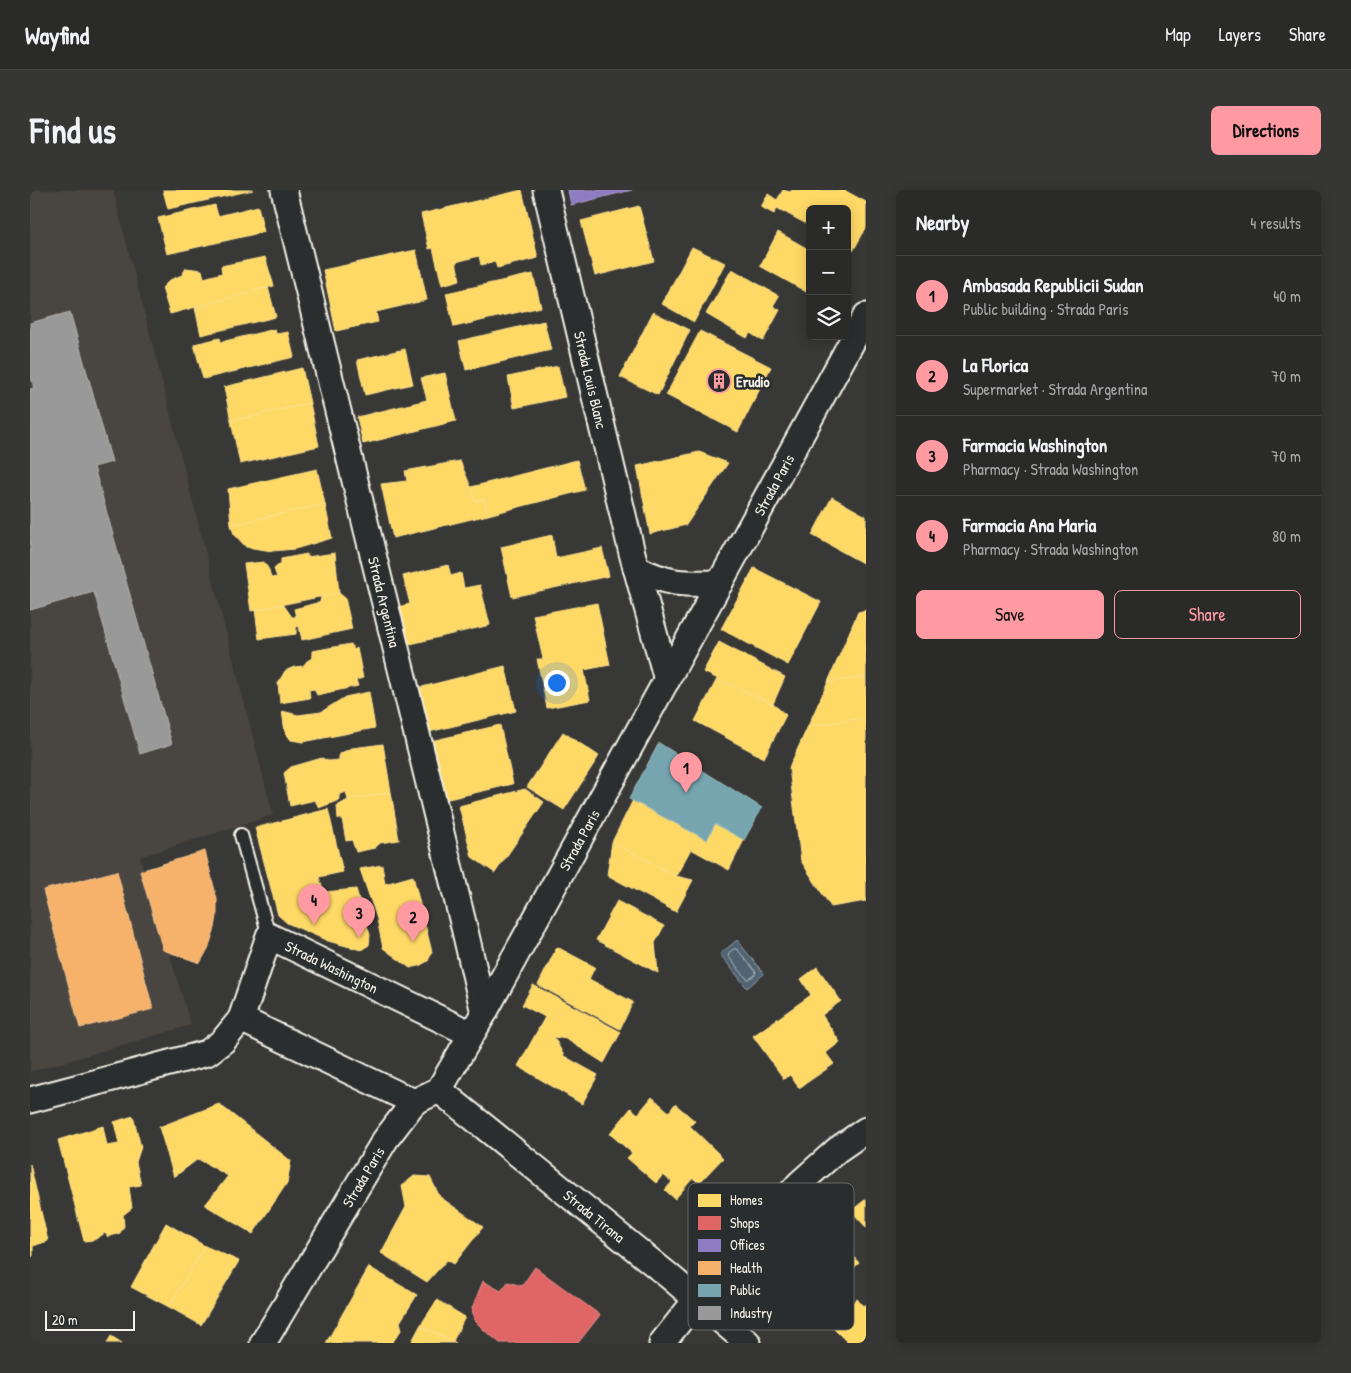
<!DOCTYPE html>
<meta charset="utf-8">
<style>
body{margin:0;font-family:"Patrick Hand",sans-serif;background:#363634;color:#f1f3f6}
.controls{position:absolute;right:15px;top:15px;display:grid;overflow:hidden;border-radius:8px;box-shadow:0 2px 12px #0003}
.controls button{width:45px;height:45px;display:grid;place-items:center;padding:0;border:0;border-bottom:1px solid #464645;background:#2a2a28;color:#f1f3f6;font:25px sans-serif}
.scale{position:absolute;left:15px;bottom:12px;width:90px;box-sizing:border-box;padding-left:5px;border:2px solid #f4f1e8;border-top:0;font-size:14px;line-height:18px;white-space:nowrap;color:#f4f1e8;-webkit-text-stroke:4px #2a2d2e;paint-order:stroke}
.you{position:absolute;left:526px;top:492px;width:18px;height:18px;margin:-12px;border:4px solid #fff;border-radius:50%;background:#1a73e8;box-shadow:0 0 0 8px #1a73e833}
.badge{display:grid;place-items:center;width:32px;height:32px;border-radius:50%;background:#ff9aa2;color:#111;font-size:16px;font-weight:700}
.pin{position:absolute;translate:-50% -41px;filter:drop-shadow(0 1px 2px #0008)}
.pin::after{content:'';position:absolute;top:26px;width:18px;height:15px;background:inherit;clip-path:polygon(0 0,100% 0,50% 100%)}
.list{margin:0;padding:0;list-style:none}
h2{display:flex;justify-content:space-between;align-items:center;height:65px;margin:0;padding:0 20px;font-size:21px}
h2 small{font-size:16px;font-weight:400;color:#a5a7a8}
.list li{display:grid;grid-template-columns:32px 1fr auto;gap:15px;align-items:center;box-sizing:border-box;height:80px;padding:0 20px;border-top:1px solid #464645}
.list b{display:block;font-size:19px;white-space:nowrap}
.list p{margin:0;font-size:16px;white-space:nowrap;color:#a5a7a8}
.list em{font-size:16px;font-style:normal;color:#a5a7a8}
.actions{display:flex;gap:10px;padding:15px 20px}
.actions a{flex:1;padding:11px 0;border:1px solid #ff9aa2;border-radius:8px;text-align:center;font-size:18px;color:#ff9aa2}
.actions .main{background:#ff9aa2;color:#111}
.icon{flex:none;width:28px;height:28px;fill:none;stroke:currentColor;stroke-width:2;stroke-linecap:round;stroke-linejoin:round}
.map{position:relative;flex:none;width:836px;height:1153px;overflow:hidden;border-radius:8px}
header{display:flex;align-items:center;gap:30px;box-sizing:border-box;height:70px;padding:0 25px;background:#2a2a28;border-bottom:1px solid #464645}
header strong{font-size:24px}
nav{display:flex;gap:28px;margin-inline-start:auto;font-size:18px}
.intro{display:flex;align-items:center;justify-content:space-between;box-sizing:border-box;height:120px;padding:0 30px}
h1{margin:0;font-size:35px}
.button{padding:12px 22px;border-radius:8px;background:#ff9aa2;color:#111;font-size:18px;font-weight:700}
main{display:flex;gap:30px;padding:0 30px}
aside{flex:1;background:#2a2a28;border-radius:8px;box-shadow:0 2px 12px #0003}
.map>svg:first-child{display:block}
</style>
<header>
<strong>Wayfind</strong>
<nav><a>Map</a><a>Layers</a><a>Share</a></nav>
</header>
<div class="intro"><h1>Find us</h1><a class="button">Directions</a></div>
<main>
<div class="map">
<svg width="836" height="1153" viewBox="0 0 836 1153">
<rect width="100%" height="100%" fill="#383836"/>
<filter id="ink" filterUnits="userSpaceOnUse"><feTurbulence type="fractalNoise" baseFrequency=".02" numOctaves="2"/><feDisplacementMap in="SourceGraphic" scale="10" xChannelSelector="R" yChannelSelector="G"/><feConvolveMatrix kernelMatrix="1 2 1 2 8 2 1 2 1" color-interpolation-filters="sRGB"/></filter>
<g filter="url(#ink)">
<!-- built -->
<path fill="#494540" d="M0,0H83L243,625L110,667L161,835L0,882Z"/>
<!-- water -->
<path fill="#506373" stroke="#929ca2" d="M707,750L734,784L717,798L690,764Z"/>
<!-- homes -->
<path fill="#ffd966" stroke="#fce08d" d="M133,0H223L138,19Z
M492,0L508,68L467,78L465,72L451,75L449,66L426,72L430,90L412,95L403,58L399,59L391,24Z
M753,0L760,2L762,0H814L836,12V38L823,61L817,57V19H780V36L747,18L744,24L731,17L738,4L747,10Z
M185,15L188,26L228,16L234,42L137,64L128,28Z
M609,16L624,71L565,86L551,31Z
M748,42L780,60V104L730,76Z
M662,57L695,73L664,132L632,114Z
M386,60L397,110L346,122L348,132L306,141L293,80Z
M235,67L244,96L140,124L132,98L140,90L152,85L156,78L172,80L174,88L192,83L191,76Z
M702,79L749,106L743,116L750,120L733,151L720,143L717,148L676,124Z
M503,84L511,117L424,137L416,103Z
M238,97L246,127L171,145L165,118Z
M623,122L660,140L628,205L590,187Z
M514,131L521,160L436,180L429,151Z
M245,139L246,144L258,142L264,167L173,189L164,154L190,148L191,152Z
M670,141L741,177L708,242L636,205Z
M375,159L383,194L335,205L327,170Z
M528,176L535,207L484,218L478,187Z
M272,178L280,213L201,231L194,197Z
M415,183L426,231L333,254L327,227L397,210L391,188Z
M280,213L289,256L210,274L201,231Z
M669,262L698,273L656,335L620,344L607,276Z
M547,270L555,300L458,325L454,309L445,311L441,297Z
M430,271L441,297L445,311L454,309L458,325L363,348L351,294L377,291L375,281Z
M287,279L295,314L201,335L198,299Z
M802,307L836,326V375L782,345Z
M295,314L302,348L265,359L242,361L216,357L204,344L201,335Z
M522,345L526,368L572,358L579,386L482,407L471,357Z
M305,363L309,403L221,421L214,374L234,372L239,380L241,388L247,387L244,379L251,373V369L277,364V367Z
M418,375L421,386L431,383L434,398L450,395L460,435L372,456L363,418L380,414L373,386Z
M724,378L791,412L758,475L691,439Z
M309,403L315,408L322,439L272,450L269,436L266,437V444L229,449L225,420L253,414L262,427H266L264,419L290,412L291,407Z
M567,413L580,475L554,480L560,510L517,518L507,469H513L503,425Z
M836,420V487L798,492L828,422Z
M689,452L755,487L743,514L673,482Z
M321,454L324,460L327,458L333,488L326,490L328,496L287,505L284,499L279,500L280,508L250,513L248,493L255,481L264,477L273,476L277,471L282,468V461Z
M475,476L486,521L399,542L388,498Z
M836,487V528L778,536L798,492Z
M687,489L743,514L756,525L734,568L665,531Z
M339,502L345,538L273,552L261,550L255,542L252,521L268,525L291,522L315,507Z
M836,528V711L801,717L771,671L759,578L778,536Z
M470,535L483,594L414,610L401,551Z
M533,542L569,566L534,620L497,597Z
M353,554L361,602L318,610L316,602L309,605V610L289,618L285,610L260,616L254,583L261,577L292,568L298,571L309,570V564L322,558Z
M495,599L514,612L465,683L442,667L429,616Z
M361,602L369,650L350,653L345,658L326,662L322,650L316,651L312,629H308L307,616L318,610Z
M603,610L677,650L685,634L714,650L699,680L661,659L646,686L582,652Z
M298,619L313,682L289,687L294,702L326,699L340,745L339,755L331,760L298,751L257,733L248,725L225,638Z
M582,652L646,686L663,690L646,722L577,685Z
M352,675L355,694L383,686L402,762L398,771L389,776L380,778L353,758L347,729L330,679Z
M587,711L634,736L625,753L628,783L566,750Z
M527,757L565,777L559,789L603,812L590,839L508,795Z
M787,777L811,811L792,825L810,852L796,863L804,874L769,898L760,885L754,889L723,846L781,805L771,789Z
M503,795L591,842L574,873L536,849L524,847L534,866L568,885L552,914L488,876L515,827L492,815Z
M622,907L639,922L645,914L665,931L660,936L693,968L669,993L663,988L645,1009L635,1000L642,992L633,985L626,993L597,968L602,963L580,944L601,918L608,924Z
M189,914L261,971L257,993L223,1044L175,1015L198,986L168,969L144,987L129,937Z
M103,926L111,957L106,972L111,995L99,997L102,1018L93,1025L94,1036L90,1043L78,1047L75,1043L64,1050L54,1051L28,950L73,936L77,956L89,954L84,932Z
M0,974L18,1051L3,1056V1066L0,1067Z
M384,986L400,987L410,1007L453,1037L424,1074L417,1070L397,1092L351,1063L376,1017L372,996Z
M836,1009V1037L821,1021Z
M792,1029L829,1073L776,1124L736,1079Z
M136,1033L175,1056L139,1117L101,1097Z
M175,1056L209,1071L171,1135L139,1117Z
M339,1077L387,1105L370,1132L372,1139L362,1153H296Z
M827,1109L833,1116L836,1114V1153H818L798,1133Z
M407,1110L435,1127L423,1151L390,1136Z
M390,1136L423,1151L426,1153H381Z
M81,1146L92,1153H77Z"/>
<!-- shops -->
<path fill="#e06666" stroke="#e6908d" d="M505,1077L570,1125L548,1153H470L454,1140L444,1130L442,1118L453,1091L471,1101L478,1092L492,1096Z"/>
<!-- offices -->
<path fill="#8e7cc3" stroke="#ad9fce" d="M538,0H602L541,15Z"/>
<!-- health -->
<path fill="#f6b26b" stroke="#f5c590" d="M175,661L187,709V726L185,738L178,759L170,773L133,760L110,681Z
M87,681L123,819L50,838L13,700Z"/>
<!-- public -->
<path fill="#76a5af" stroke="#9cbcc0" d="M629,553L732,618L714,650L685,634L677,650L599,609Z"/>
<!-- industry -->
<path fill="#999" stroke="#b4b3b1" d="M40,122L82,272L64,277L142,554L110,564L64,402L0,420V199L4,198L0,184V133Z"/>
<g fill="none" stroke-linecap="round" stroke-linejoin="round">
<!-- shore -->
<path stroke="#b2b8b9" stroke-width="1" d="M704,759H707L726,782L725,785L719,789H717L698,766L699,763Z"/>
<!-- lane casing -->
<g stroke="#f4f1e8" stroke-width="16">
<path id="lane" d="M211,645L239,746"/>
</g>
<!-- street casing -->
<g stroke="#f4f1e8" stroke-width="29">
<g id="street">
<path id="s1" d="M254,0L435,741L454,823"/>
<path id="s2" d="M516,0L602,363L637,490"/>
<path d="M606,378C639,395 654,394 690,393"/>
<path d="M211,829L384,912"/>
<path id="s3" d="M409,900L639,1086L718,1153"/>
<path id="s4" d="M0,910L177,863L193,851L211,829L239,746L441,844"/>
<path id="s5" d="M233,1153L355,950L384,912L409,900L454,823L836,126"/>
<path d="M632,1153L667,1109L770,993L807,960L836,940"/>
</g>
</g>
<!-- lane -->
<use href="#lane" stroke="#2a2d2e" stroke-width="12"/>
<!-- street -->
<use href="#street" stroke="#2a2d2e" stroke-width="25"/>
</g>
</g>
<!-- icons -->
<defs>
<g id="building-ring" transform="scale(1.25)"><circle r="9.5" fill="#2a2d2e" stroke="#ff9aa2" stroke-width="1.5"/><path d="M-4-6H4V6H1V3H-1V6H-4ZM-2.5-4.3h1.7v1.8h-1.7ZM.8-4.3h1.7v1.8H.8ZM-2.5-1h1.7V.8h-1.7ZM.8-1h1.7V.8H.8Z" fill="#ff9aa2"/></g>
</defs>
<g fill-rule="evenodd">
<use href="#building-ring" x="689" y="191"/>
</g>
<g text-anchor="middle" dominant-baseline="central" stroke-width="5" stroke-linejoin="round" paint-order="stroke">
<!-- street labels -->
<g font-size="15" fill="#f4f1e8" stroke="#2a2d2e">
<text stroke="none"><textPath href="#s2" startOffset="195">Strada Louis Blanc</textPath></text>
<text stroke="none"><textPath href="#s5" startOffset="1004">Strada Paris</textPath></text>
<text stroke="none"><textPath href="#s1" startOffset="424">Strada Argentina</textPath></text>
<text stroke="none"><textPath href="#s5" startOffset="599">Strada Paris</textPath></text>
<text stroke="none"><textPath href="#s4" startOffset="389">Strada Washington</textPath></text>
<text stroke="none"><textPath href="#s5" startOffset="194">Strada Paris</textPath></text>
<text stroke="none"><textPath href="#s3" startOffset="200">Strada Tirana</textPath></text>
</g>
<!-- poi labels -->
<g font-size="15" font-weight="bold" fill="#f4f1e8" stroke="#2a2d2e" text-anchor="start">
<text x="706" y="191">Erudio</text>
</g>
</g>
<!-- legend -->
<rect x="658" y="993" width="166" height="147" rx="8" fill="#2a2d2e" stroke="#676866" stroke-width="1"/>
<rect x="668" y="1004" width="23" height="13" fill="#ffd966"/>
<rect x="668" y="1026" width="23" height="14" fill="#e06666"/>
<rect x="668" y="1049" width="23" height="13" fill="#8e7cc3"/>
<rect x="668" y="1071" width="23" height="14" fill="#f6b26b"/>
<rect x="668" y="1094" width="23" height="13" fill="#76a5af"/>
<rect x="668" y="1116" width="23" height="14" fill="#999"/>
<g font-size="14" fill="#f4f1e8">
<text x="700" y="1015">Homes</text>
<text x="700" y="1038">Shops</text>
<text x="700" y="1060">Offices</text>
<text x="700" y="1083">Health</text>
<text x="700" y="1105">Public</text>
<text x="700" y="1128">Industry</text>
</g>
</svg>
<div class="controls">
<button>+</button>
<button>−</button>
<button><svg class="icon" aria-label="layers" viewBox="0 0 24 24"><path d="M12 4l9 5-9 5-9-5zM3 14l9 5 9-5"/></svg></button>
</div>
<div class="scale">20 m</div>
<div class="you"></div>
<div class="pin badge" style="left:656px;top:603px">1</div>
<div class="pin badge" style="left:383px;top:752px">2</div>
<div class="pin badge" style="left:329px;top:748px">3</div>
<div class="pin badge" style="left:284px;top:735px">4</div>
</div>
<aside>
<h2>Nearby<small>4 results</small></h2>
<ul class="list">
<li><span class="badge">1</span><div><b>Ambasada Republicii Sudan</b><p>Public building · Strada Paris</p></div><em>40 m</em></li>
<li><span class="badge">2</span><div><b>La Florica</b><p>Supermarket · Strada Argentina</p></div><em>70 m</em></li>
<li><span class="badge">3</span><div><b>Farmacia Washington</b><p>Pharmacy · Strada Washington</p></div><em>70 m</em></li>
<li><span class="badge">4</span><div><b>Farmacia Ana Maria</b><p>Pharmacy · Strada Washington</p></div><em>80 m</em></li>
</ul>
<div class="actions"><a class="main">Save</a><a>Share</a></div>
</aside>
</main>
